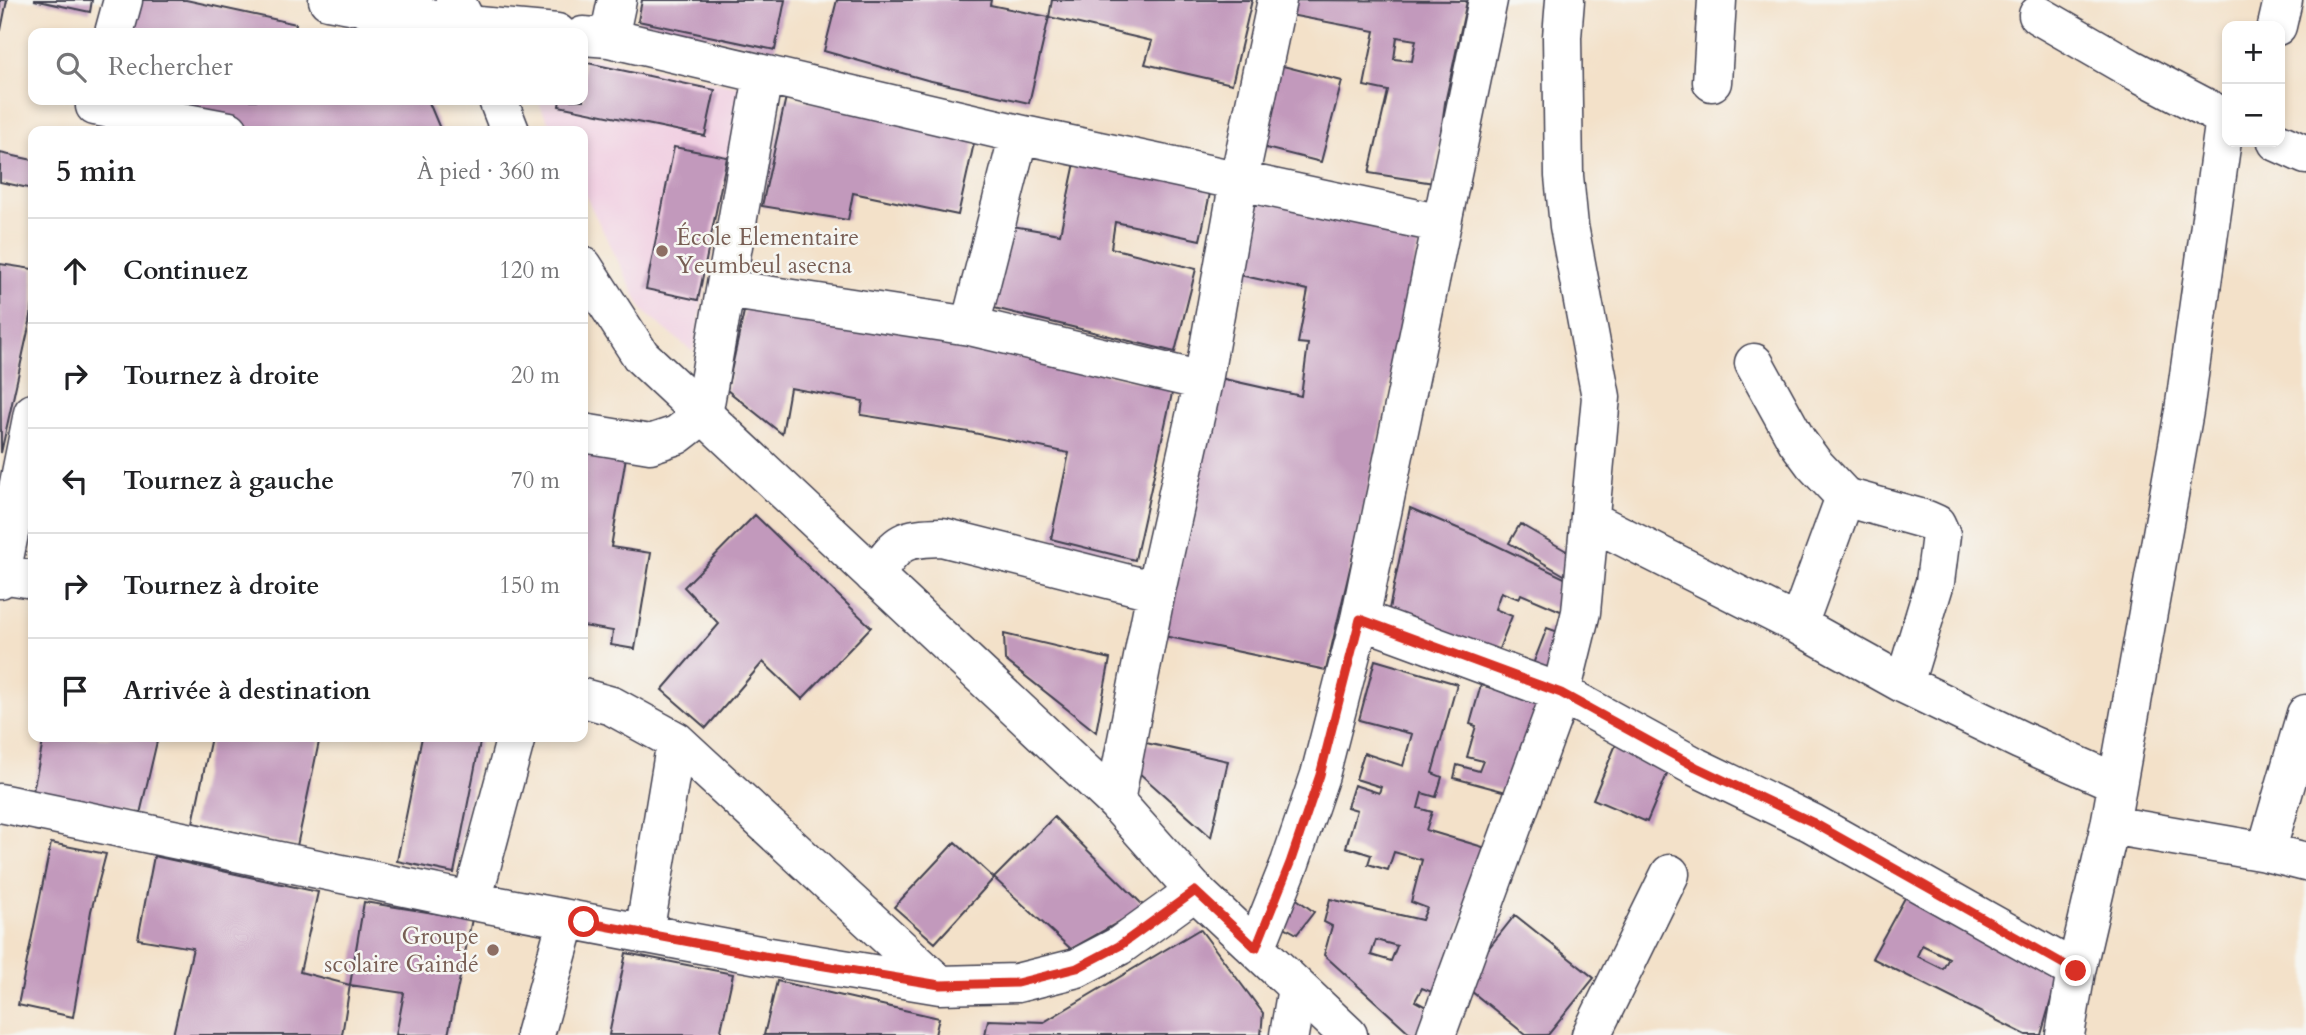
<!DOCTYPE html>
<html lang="fr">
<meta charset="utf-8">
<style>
body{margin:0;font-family:Cardo,serif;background:#f2f2f2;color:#202124}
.controls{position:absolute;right:21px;top:21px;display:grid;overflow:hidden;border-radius:14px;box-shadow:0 4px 10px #0003}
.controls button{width:63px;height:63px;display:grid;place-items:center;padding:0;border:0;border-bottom:2px solid #e0e0e0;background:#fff;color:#202124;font:35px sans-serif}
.stop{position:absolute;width:21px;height:21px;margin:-16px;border:5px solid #d93025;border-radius:50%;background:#fff}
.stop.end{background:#d93025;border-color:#fff;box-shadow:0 2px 7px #0008}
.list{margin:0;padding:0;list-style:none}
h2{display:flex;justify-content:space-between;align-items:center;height:91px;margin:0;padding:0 28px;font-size:30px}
h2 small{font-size:23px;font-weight:400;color:#757577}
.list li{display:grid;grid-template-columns:46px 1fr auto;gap:21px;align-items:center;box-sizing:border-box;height:105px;padding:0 28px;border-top:2px solid #e0e0e0}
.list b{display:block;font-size:26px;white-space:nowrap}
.list em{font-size:23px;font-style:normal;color:#757577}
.icon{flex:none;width:38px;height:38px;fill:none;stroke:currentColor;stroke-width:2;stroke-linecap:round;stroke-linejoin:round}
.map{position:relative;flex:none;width:2306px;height:1035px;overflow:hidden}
.search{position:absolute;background:#fff;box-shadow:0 4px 10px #0003;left:28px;top:28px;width:560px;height:77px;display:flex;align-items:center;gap:18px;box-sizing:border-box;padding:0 24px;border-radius:14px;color:#757577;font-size:26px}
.panel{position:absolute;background:#fff;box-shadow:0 4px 10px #0003;left:28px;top:126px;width:560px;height:616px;border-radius:14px}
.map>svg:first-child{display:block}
</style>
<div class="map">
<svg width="2306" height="1035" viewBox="0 0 2306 1035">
<rect width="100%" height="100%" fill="#f6f6f2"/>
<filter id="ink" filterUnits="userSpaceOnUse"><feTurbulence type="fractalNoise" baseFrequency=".0143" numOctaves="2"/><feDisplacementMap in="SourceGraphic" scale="14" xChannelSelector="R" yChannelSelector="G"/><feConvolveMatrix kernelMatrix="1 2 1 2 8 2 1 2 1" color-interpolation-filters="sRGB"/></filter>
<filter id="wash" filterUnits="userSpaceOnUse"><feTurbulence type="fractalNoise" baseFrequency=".00686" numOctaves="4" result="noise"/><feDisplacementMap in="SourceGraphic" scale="28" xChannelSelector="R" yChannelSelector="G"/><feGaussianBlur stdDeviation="1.57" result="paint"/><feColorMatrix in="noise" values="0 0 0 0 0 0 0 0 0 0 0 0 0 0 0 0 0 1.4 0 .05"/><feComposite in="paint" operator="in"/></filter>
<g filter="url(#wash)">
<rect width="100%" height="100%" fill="#f3e1c9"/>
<!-- built -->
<path fill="#f1d0e2" d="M583,56L742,87L693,352L643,311L583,191V131H553L537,100H583Z"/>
<g id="blocks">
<!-- building -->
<path fill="#c299bc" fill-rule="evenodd" d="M0,0H7L1,30H0Z
M34,0H92L90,12Z
M131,0H186L296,24L294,33H124Z
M642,0H785L775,50L638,21Z
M837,0H991L990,5L1049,17L1029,103L927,80L824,51Z
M1052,0H1252L1232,84L1145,64L1152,41L1049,17Z
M1292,0L1467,1L1445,103L1434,183L1369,173L1388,91L1364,86L1375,31L1290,15ZM1397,37L1416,40L1412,61L1394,59Z
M583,62L715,90L705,136L559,106L560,100H583Z
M1279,65L1342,81L1321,162L1258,146Z
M786,97L976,134L958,215L853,193L848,220L762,206Z
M109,100H428L441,131H263L194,119Z
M674,147L727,157L698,300L646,289Z
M0,153L33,160V189L0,182Z
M1076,158L1212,184L1200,240L1115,222L1111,248L1196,269L1175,352L990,307L1006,225L1060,234Z
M1251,191L1422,229L1362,518L1326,670L1159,635L1215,377L1301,396L1308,344L1298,343L1308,290L1235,274Z
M0,264L33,269V304L30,322L1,453Z
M745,307L929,335L1173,389L1135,560L1051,539L1069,453L969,432L861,415L863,401L790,388L782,434L727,390Z
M583,450L626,457L611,547L651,553L635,649L611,645L613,631L583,626Z
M1410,508L1481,538L1577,584L1570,615L1521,594L1519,599L1501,592L1495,609L1512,616L1496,656L1388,614Z
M755,515L871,627L802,699L763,662L706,728L662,690L719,624L684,587Z
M1520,524L1582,560L1571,579L1509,543Z
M1547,628L1564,634L1547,678L1530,672Z
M1004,634L1110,659L1096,732L1005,660Z
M1375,660L1457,684L1432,773L1442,777L1436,797L1422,793L1418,808L1432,812L1426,830L1486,848L1439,995L1422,988L1415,1001L1430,1009L1415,1035H1412L1324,955L1332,926L1324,922L1330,899L1422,920L1427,908L1411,902L1422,860L1394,852L1388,870L1368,864L1371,855L1346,847L1357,810L1347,807L1354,785L1379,793L1381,787L1356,779L1364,753L1403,766L1412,734L1359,720ZM1376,940L1397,946L1391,961L1371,955Z
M1481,685L1541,701L1510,793L1454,778L1457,765L1479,771L1483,761L1467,757L1476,726L1470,724Z
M44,737H158L140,814L33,791Z
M211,737H320L297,846L193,823Z
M422,737H481L454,873L397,861Z
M1617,742L1671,765L1647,822L1593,799Z
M1146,743L1228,761L1211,837L1138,772Z
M1054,817L1145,907L1071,949L994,878Z
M955,842L994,878L935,943L894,907Z
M51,843L106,854L91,911L73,1017L18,1005Z
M154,856L318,892L300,972L350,985L342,1035H173L193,948L138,939Z
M1286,891L1314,912L1297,934L1272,920Z
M1906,896L2060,968L2041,1035H2026L1872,958ZM1922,945L1949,958L1943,969L1917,956Z
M364,902L472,919L448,1035H396L404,993L350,985Z
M1515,915L1594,978L1548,1035H1526L1461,983Z
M1200,929L1263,1013L1261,1035H985L988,1020L1044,1022Z
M626,953L733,974L720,1035H609Z
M777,981L939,1018L935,1035H764Z"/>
</g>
</g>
<g filter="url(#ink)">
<use href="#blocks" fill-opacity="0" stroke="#413f50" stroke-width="2"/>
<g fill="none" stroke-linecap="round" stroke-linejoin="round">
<!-- minor casing -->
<g stroke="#413f50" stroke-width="41">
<path id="minor" d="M328,0L468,25L557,33
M2038,15L2130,68L2227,119
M2277,26L2283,0
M114,33L123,0
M583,36L609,38L1019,134L1442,224
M609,38L617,0
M1712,82L1717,0
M95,106L229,131
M2277,142L2306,155
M726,289L970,326L1203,381
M970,326L1019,134
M1754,363L1797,441L1814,464L1845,497L1798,625
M583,433L650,444L677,435L703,415L763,76
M1845,497L1927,520L1936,524L1941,535L1935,582L1904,684
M1590,520L1798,625L1904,684L2020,740L2117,783
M1,574L33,579
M874,575C899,542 899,538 942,537L1156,591
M0,579L33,413
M1360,619L1561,693L1696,767L1812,823L2076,971
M583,698L612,706L676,741L940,985
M1115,801L1156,591L1203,381L1239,180L1277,0
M0,803L472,901L764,956L940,985L1017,983L1077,968L1119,946L1195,891
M2110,825L2266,852L2306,862
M2266,852L2306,714
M472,901L516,737
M644,934L676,741
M1256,948L1290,863L1320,775L1360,619L1488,0
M535,1035L567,919
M1289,1035L1297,988
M1436,1035L1561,693L1581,612L1601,397L1569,226L1564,176L1562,37L1565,0
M1591,1035L1670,874
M2065,1035L2076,971L2110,825L2184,411L2225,118"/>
</g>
<!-- secondary casing -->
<g stroke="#413f50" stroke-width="41">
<path id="secondary" d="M455,0L472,33
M498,100L510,131
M583,266L641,356L1115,801L1195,891L1348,1035"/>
</g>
<!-- minor -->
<use href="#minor" stroke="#fff" stroke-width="38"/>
<!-- secondary -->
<use href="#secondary" stroke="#fff" stroke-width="38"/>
</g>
</g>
<g fill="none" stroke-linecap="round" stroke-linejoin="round" filter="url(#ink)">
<!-- route -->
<path stroke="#d93025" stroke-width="9" d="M584,922L764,956L940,985L1017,983L1077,968L1119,946L1195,891L1256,948L1290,863L1320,775L1360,619L1561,693L1696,767L1812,822L2076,971"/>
</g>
<!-- markers -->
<g fill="#8d6e63" stroke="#f6f6f2" stroke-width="2.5">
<circle cx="662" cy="251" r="7"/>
<circle cx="493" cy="950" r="7"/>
</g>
<g text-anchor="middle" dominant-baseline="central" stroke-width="5" stroke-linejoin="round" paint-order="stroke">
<!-- education labels -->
<g font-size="24" fill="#785e54" stroke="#f6f6f2" text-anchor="start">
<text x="676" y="237">École Elementaire<tspan x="676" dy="28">Yeumbeul asecna</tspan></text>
<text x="479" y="936" text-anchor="end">Groupe<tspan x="479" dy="28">scolaire Gaindé</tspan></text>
</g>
</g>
</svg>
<div class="controls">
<button>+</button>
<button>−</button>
</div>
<div class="stop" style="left:584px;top:922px"></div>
<div class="stop end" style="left:2076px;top:971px"></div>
<div class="search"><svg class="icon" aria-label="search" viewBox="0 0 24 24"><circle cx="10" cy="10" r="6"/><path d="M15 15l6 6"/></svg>Rechercher</div>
<section class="panel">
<h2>5 min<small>À pied · 360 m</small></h2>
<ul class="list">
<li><svg class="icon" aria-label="ahead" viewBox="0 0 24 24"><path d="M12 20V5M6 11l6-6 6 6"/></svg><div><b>Continuez</b></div><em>120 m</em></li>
<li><svg class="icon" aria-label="right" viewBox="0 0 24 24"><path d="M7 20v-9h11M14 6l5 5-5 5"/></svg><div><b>Tournez à droite</b></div><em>20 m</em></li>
<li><svg class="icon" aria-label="left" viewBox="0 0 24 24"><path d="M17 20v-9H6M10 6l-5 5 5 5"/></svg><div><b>Tournez à gauche</b></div><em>70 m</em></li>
<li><svg class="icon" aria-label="right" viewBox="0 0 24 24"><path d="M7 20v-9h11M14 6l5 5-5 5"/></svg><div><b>Tournez à droite</b></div><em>150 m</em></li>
<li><svg class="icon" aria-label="arrive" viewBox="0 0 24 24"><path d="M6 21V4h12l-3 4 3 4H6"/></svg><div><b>Arrivée à destination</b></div></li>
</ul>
</section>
</div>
